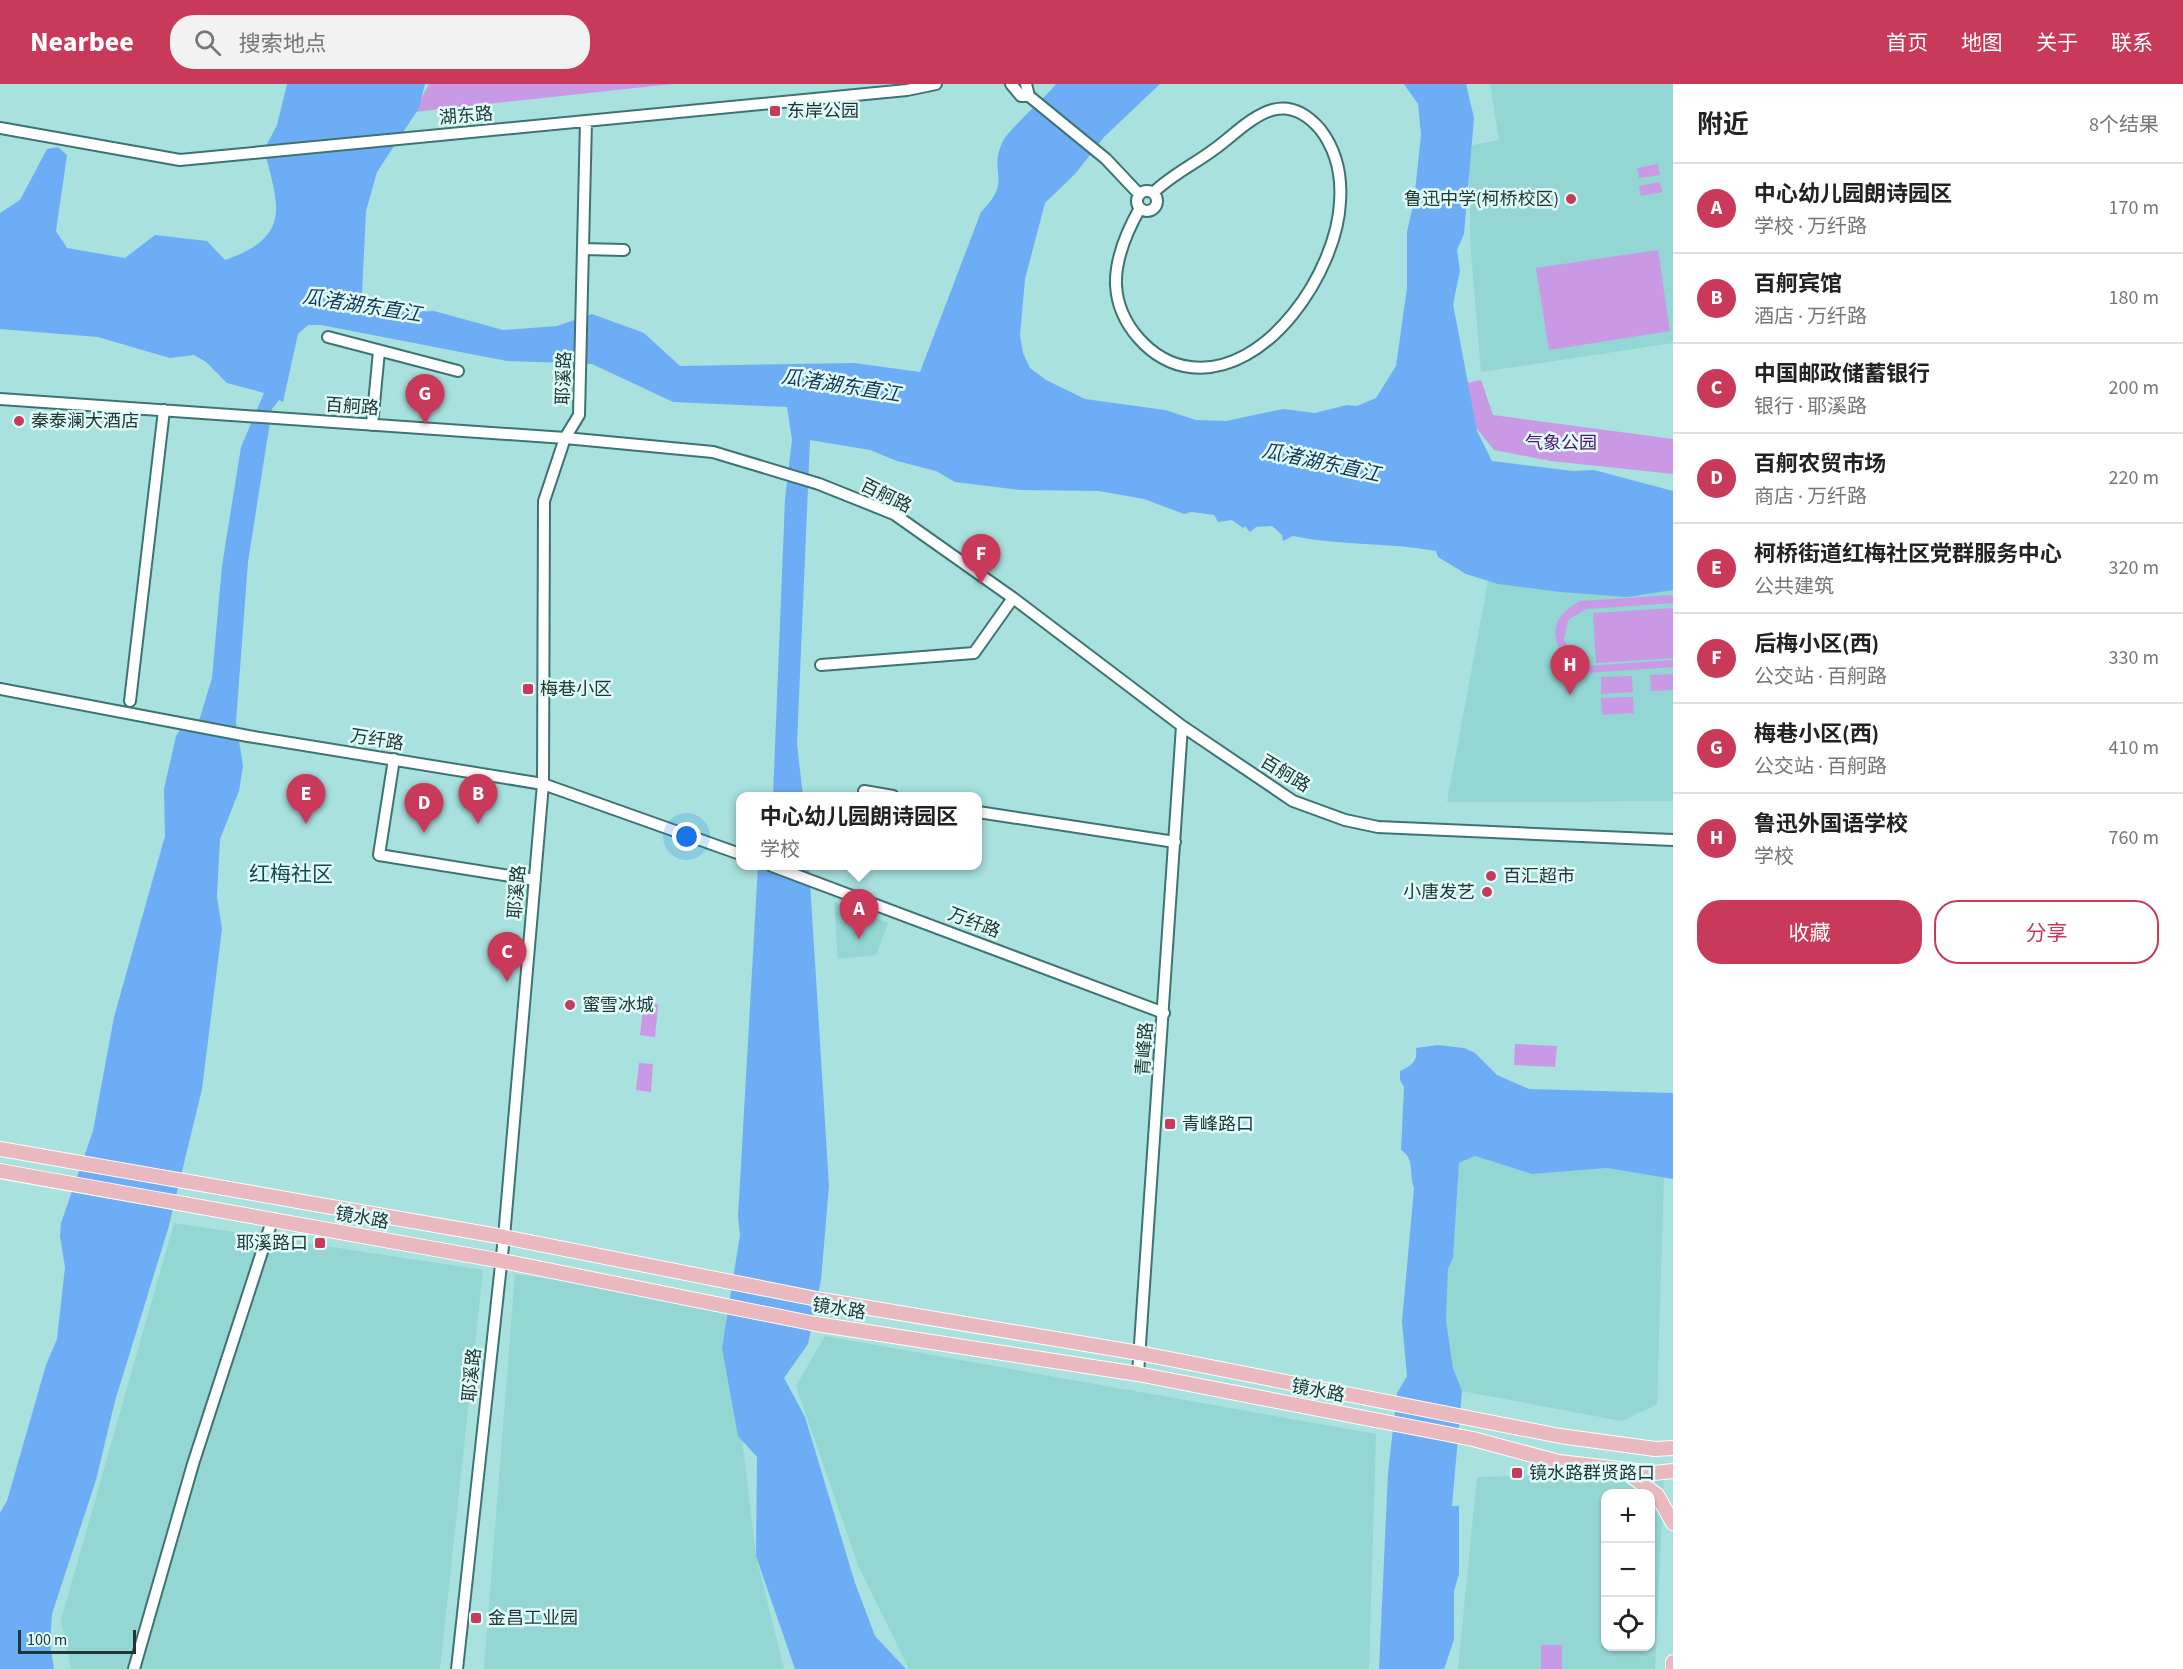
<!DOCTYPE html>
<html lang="zh">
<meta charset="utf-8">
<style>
body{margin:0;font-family:"Source Sans 3","Noto Sans SC",sans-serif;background:#f2f2f2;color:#222}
.controls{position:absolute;right:18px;bottom:18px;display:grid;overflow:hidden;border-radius:12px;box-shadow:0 2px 4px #0004}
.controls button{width:54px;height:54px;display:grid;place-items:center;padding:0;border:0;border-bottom:2px solid #e0e0e0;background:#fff;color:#222;font:30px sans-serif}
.scale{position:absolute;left:18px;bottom:15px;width:118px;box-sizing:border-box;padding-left:6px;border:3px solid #203736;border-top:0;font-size:16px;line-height:21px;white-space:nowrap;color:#203736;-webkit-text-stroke:4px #e0fcfa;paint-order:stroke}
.you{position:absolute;left:687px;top:753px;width:21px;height:21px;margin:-15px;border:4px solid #fff;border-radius:50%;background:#1a73e8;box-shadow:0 0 0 9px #1a73e833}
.badge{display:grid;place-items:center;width:39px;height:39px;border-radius:50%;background:#c93959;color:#fff;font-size:20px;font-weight:700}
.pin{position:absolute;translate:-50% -50px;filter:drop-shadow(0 2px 3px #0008)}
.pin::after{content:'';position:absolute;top:32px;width:21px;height:18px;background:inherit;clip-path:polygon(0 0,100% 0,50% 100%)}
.popup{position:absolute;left:736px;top:708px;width:246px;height:78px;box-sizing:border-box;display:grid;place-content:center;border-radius:12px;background:#fff;filter:drop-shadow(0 2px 4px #0005);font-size:20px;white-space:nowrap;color:#767676}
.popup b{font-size:22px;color:#222}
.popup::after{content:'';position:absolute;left:50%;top:100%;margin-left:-12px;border:12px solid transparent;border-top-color:#fff}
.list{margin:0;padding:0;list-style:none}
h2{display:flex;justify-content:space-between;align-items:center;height:78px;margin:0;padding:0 24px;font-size:26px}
h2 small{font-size:20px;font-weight:400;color:#767676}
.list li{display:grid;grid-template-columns:39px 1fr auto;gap:18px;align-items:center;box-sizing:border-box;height:90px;padding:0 24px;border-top:2px solid #e0e0e0}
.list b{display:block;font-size:22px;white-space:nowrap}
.list p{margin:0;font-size:20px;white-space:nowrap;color:#767676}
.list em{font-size:20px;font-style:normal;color:#767676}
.actions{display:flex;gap:12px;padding:18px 24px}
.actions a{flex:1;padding:14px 0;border:2px solid #c93959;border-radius:24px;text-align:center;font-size:21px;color:#c93959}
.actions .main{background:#c93959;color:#fff}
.icon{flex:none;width:33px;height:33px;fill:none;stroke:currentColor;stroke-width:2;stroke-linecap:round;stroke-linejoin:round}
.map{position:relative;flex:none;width:1673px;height:1585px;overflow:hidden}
header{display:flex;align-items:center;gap:36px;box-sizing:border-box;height:84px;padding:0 30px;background:#c93959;color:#fff}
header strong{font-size:28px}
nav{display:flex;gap:33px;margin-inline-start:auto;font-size:21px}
.search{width:420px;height:54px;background:#f2f2f2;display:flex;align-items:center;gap:15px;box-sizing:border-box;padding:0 21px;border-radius:24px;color:#767676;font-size:22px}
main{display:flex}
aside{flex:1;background:#fff}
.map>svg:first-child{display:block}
</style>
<header>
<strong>Nearbee</strong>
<div class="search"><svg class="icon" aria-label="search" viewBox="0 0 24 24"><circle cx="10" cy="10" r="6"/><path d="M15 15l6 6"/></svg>搜索地点</div>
<nav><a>首页</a><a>地图</a><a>关于</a><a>联系</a></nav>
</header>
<main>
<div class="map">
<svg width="1673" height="1585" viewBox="0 0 1673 1585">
<rect width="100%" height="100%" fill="#a8e1de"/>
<!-- built -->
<path fill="#93d6d3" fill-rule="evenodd" d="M1490,0H1673V259L1481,288L1471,168L1468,62L1499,56Z
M1489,492L1673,500V717L1447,718Z
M834,818L888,839L876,871L838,875Z
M1475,1072L1532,1090L1607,1084L1664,1093L1657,1320L1622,1337L1462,1307L1453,1284L1446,1236L1448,1185L1453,1174L1459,1079Z
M174,1139L483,1186L440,1585H71L61,1536Z
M515,1190L726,1222L756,1472L784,1585H484Z
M825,1252L1376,1350L1369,1585H909L858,1481L796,1302Z
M1664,1388L1655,1585H1458L1477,1393ZM1606,1410H1650V1562H1606Z"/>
<!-- green -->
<path fill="#c999e6" d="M429,0H672L414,28Z
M1658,80L1660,91L1639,94L1637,84Z
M1660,98L1662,108L1641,112L1639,102Z
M1658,166L1670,247L1549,266L1536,184Z
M1481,296L1493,331L1673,355V390L1551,377L1494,366L1474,341L1463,300Z
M1673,511V519L1586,525L1568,536L1564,556L1577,577L1587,582L1673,576V583L1557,591V582L1568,580C1550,553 1549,534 1580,517Z
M1673,524V574L1596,579L1593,529Z
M1673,590V606L1651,607L1650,591Z
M1632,592L1633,608L1601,610V593Z
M1633,613L1634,629L1602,631L1601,614Z
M644,918L658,920L655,953L640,951Z
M1515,960L1557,962L1555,983L1514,981Z
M639,979L653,980L651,1008L636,1006Z
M1541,1561H1562V1585H1541Z"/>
<!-- water -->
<path fill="#6dadf5" d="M287,0H425L419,24L377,88L366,127L361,230L434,227L503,246L557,242L592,230L644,249L680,282L854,279L920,288L981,128C1014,95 987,90 1003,57C1008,46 1045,14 1056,0H1160L1104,53L1075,90L1045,119L1025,195L1020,251L1023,269L1030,284L1046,296L1085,315L1165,326L1196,336L1226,337L1283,325L1315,329L1347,321L1357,322L1376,314L1396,282L1407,204V148L1414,117L1421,51L1418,20L1404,0H1466L1474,34L1464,150L1457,166L1460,187L1453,220L1477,347L1492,377L1573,387L1594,386L1673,407V506L1627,513L1560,508L1498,500L1466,490L1438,473L1436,467C1388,458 1340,462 1293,452L1283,457L1282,451L1272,442L1256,443L1250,448L1245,442L1243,444L1232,436L1218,438L1214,431L1191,428L1184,430L1144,415L1099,407L1021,406L955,398L936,387L897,377L870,366L810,356L797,660L803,712H773L785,415L792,356L787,323L673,318L592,280L507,277L321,241H308L298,250L283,318L279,316L272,325L248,478L236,638L243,682L239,707L220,755L217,813L222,845L202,1005L168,1145L115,1317L96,1396L52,1530L50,1560L54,1585H0V1429L7,1417L46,1281L57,1255L65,1183L60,1152L61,1139L93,1047L114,933L165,752L164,705L176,652L181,644L198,640L212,594L222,482L241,363L264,309L227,299L206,278L194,271L170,274L98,253L0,245V129L20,116L47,65L58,63L67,71L56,147L67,164L125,174L155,151L207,157L225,176C292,153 279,122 264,66L277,41Z
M758,782H809L829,1102L821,1196L808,1260L784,1294L805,1333L855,1499L875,1552L906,1585H795L756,1472L757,1373L738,1352L722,1264L740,1151L738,1133Z
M1437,961L1464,964L1475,969L1497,991L1529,1005L1673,1009V1095L1607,1084L1532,1090L1475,1072L1459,1079L1453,1174L1448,1185L1446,1236L1453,1284L1462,1307L1452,1422H1459V1490L1454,1507V1556L1444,1585H1379L1388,1389L1397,1309L1407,1292L1402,1238L1414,1104C1409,1091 1415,1074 1401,1066L1404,1003L1400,996V987C1411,982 1418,978 1416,964Z"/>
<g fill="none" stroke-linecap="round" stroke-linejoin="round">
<!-- minor casing -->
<g stroke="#3d7472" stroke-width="14">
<path id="minor" d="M1011,0L1021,12H1029L1026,0
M1029,12L1106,75L1139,110
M0,44L180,76L907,6L936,0
M1137 117a10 10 0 1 1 20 0a10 10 0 1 1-20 0Z
M1140,124C1127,147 1115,174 1116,201C1118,240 1151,278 1190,283C1268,293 1337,186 1340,118C1342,91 1337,67 1320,45C1281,0 1249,39 1216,64C1195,80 1171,91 1153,109
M583,165L624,166
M328,253L458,287
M0,315L565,354L713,368L819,400L894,430L1013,514L1182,642L1293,717L1345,736L1378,743L1673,756
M372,341L379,267
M821,581L974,569L1013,514
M0,605L248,652L543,700L740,770
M130,617L164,326
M394,675L379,771L535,796
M864,707L893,712
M978,728L1175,758
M772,782L1164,929
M1138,1290L1182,642
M134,1585L193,1380L272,1137
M457,1585L504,1153L543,700L544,417L565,354L579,331L586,37"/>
</g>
<!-- major casing -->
<g stroke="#fff" stroke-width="16">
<path id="major" d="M0,1065L504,1153L822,1216L1139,1269L1560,1352L1655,1365L1673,1364
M0,1087L502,1177L816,1240L1138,1290L1473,1355L1559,1378L1654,1389L1673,1387
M1626,1388L1657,1411L1673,1439
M1673,1585V1578"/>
</g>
<!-- minor -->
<use href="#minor" stroke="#fff" stroke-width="10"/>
<!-- major -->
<use href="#major" stroke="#e9b9bf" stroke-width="14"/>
</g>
<!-- markers -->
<g fill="#c93959" stroke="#e0fcfa" stroke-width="2">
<rect x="769" y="21" width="12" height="12" rx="3"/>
<circle cx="1571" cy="115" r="6"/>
<circle cx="19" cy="337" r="6"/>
<rect x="522" y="599" width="12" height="12" rx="3"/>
<circle cx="1491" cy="792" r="6"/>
<circle cx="1487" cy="808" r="6"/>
<circle cx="570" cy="921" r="6"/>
<rect x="1164" y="1034" width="12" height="12" rx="3"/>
<rect x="314" y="1153" width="12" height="12" rx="3"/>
<rect x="1511" y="1383" width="12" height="12" rx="3"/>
<rect x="470" y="1528" width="12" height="12" rx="3"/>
</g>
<g text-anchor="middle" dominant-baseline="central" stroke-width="5" stroke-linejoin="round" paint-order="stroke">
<!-- poi labels -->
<g font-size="18" fill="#203736" stroke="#e0fcfa" text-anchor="start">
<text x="787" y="27">东岸公园</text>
<text x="1559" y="115" text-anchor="end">鲁迅中学(柯桥校区)</text>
<text x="31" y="337">秦泰澜大酒店</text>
<text x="540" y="605">梅巷小区</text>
<text x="1503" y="792">百汇超市</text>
<text x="1475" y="808" text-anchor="end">小唐发艺</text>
<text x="582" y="921">蜜雪冰城</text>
<text x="1182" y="1040">青峰路口</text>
<text x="308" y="1159" text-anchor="end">耶溪路口</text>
<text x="1529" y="1389">镜水路群贤路口</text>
<text x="488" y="1534">金昌工业园</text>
</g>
<!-- street labels -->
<g font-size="18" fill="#203736" stroke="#e0fcfa">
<text transform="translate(466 32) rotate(-5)">湖东路</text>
<text transform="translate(564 294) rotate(-88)">耶溪路</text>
<text transform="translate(352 323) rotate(4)">百舸路</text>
<text transform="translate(886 412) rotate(26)">百舸路</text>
<text transform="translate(377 656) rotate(9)">万纤路</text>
<text transform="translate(1285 690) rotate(31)">百舸路</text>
<text transform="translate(517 808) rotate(-85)">耶溪路</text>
<text transform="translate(974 839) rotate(21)">万纤路</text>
<text transform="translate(1145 965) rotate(-86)">青峰路</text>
<text transform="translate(362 1134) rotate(10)">镜水路</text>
<text transform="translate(839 1225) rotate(9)">镜水路</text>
<text transform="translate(472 1291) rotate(-84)">耶溪路</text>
<text transform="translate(1318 1307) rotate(11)">镜水路</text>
</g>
<!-- park labels -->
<g font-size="18" fill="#52136e" stroke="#e0fcfa">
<text x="1561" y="359">气象公园</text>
</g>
<!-- water labels -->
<g font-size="20" font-style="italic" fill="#143659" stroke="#e0fcfa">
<text transform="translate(362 222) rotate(9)">瓜渚湖东直江</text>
<text transform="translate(841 302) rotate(9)">瓜渚湖东直江</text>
<text transform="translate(1321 379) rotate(12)">瓜渚湖东直江</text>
</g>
<!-- quarter labels -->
<g font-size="21" fill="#0e4b49" stroke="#e0fcfa">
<text x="291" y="790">红梅社区</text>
</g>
</g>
</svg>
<div class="controls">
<button>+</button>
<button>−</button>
<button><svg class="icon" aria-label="locate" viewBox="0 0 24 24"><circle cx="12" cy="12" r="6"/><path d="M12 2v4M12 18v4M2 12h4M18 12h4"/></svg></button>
</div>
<div class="scale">100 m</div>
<div class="you"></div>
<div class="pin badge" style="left:859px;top:855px">A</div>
<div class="popup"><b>中心幼儿园朗诗园区</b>学校</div>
<div class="pin badge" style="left:478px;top:740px">B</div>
<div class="pin badge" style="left:507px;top:898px">C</div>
<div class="pin badge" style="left:424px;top:749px">D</div>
<div class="pin badge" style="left:306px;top:740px">E</div>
<div class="pin badge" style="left:981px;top:500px">F</div>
<div class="pin badge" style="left:425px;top:340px">G</div>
<div class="pin badge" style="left:1570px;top:611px">H</div>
</div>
<aside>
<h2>附近<small>8个结果</small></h2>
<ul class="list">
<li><span class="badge">A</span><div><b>中心幼儿园朗诗园区</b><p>学校 · 万纤路</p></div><em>170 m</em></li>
<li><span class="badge">B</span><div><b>百舸宾馆</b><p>酒店 · 万纤路</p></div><em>180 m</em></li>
<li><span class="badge">C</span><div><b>中国邮政储蓄银行</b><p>银行 · 耶溪路</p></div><em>200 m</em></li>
<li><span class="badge">D</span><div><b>百舸农贸市场</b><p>商店 · 万纤路</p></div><em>220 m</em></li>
<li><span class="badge">E</span><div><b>柯桥街道红梅社区党群服务中心</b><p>公共建筑</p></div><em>320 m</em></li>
<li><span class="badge">F</span><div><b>后梅小区(西)</b><p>公交站 · 百舸路</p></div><em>330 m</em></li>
<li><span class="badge">G</span><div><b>梅巷小区(西)</b><p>公交站 · 百舸路</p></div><em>410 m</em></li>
<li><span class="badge">H</span><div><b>鲁迅外国语学校</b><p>学校</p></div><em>760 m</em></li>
</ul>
<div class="actions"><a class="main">收藏</a><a>分享</a></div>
</aside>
</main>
